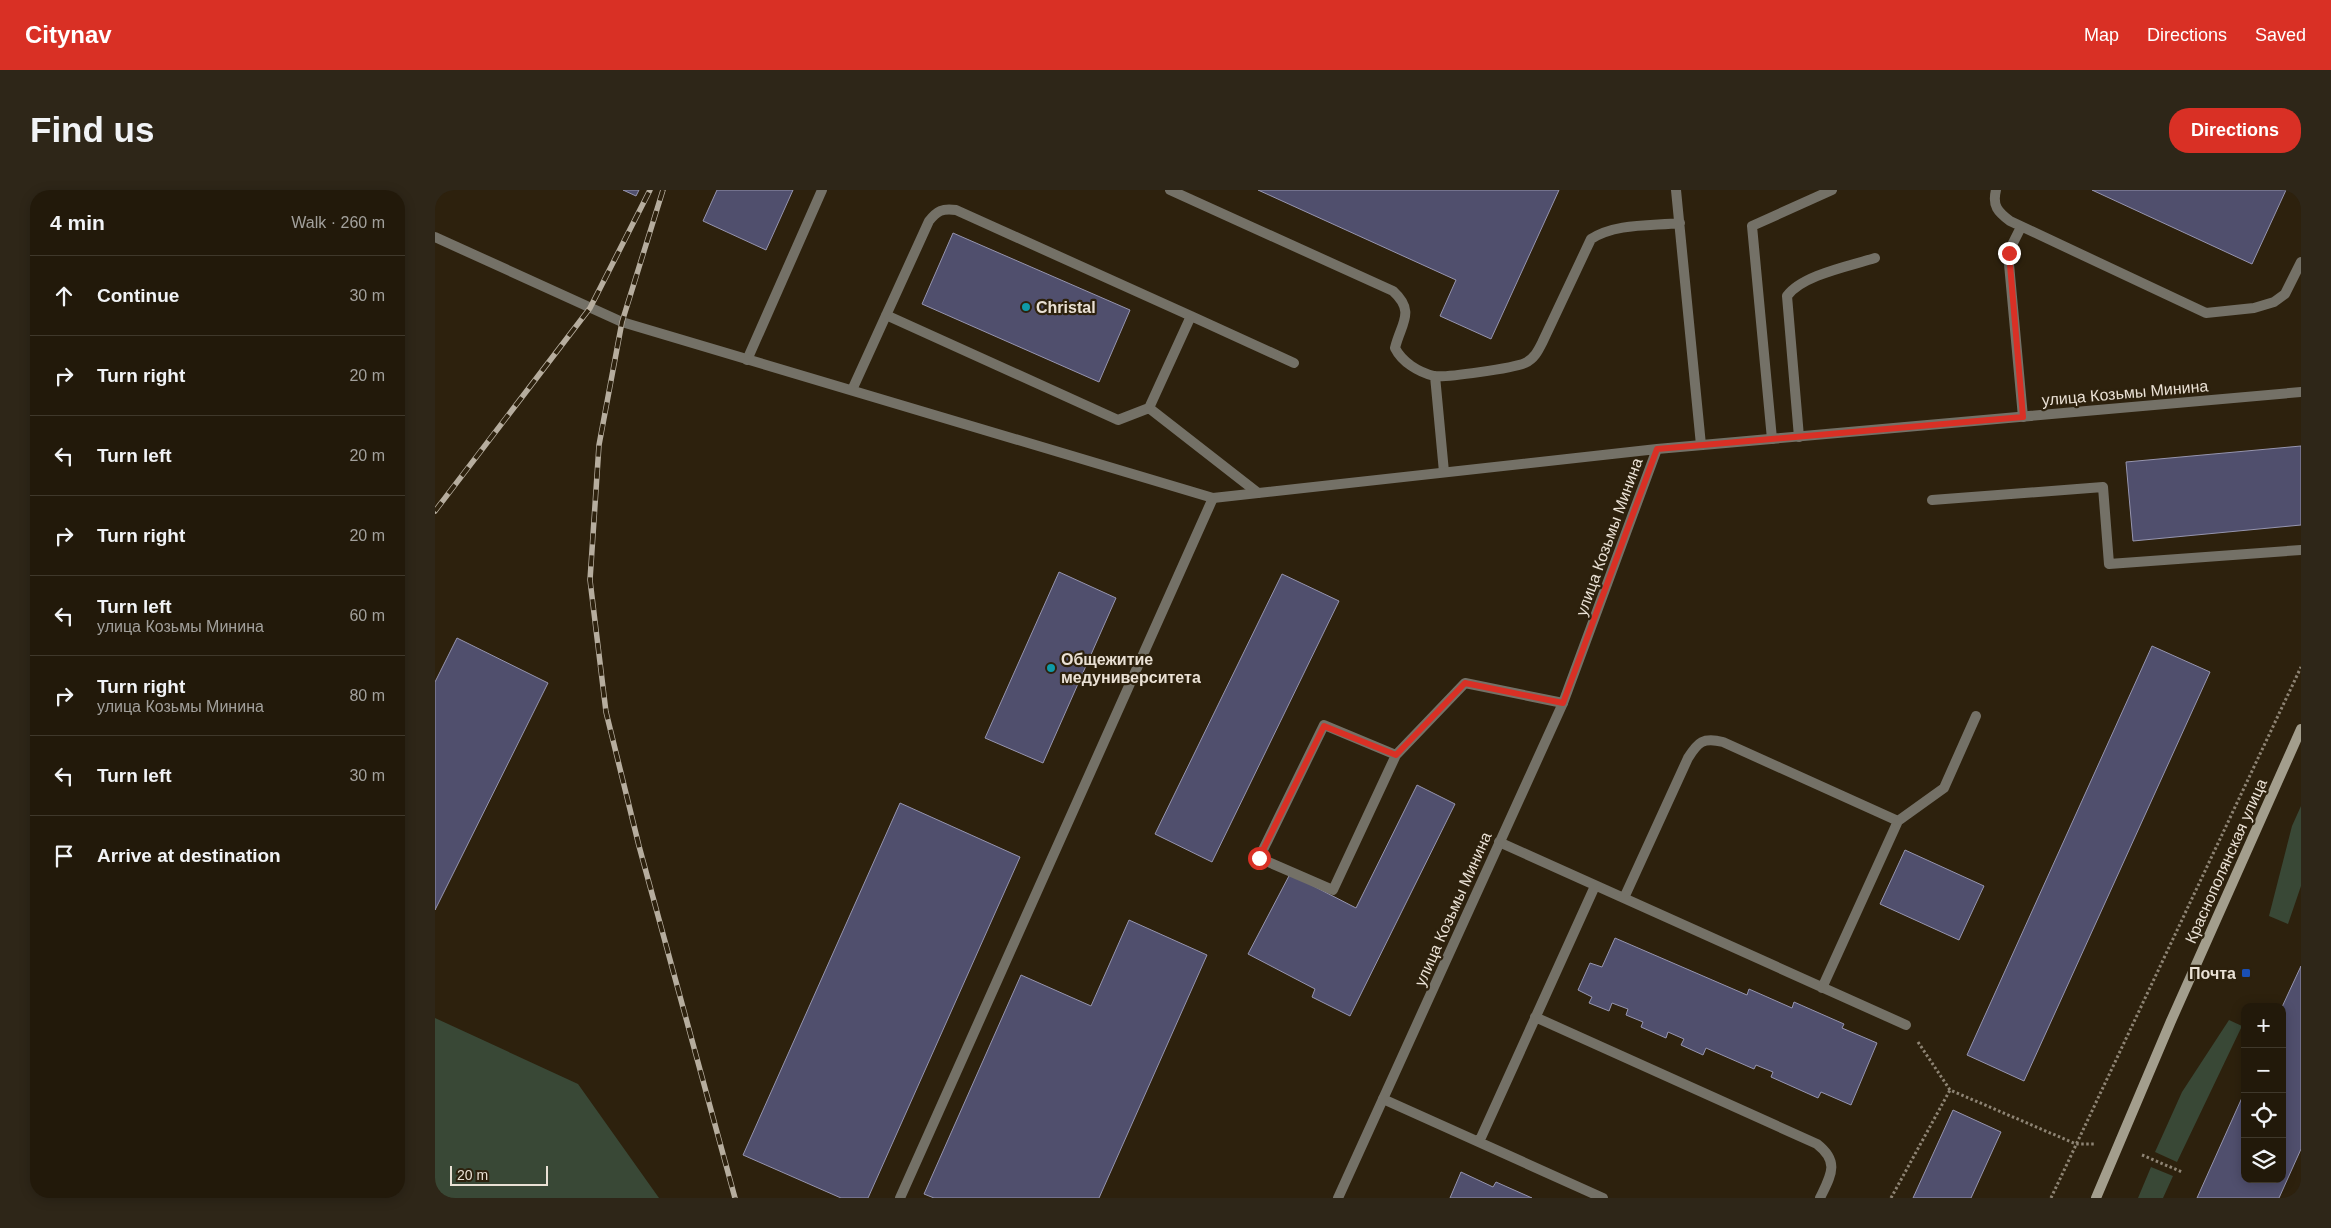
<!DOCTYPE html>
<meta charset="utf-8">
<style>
body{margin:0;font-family:Arial,sans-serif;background:#2e2618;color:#f1f3f6}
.controls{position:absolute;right:15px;bottom:15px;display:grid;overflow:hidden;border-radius:10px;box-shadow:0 2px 12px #0003}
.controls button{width:45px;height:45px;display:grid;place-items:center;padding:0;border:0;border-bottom:1px solid #3f382b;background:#22190a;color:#f1f3f6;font:25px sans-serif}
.scale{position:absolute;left:15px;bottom:12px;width:98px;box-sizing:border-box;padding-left:5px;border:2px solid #eae1d5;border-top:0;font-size:14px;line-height:18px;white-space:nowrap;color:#eae1d5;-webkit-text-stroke:4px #2d210d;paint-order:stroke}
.stop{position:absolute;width:15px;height:15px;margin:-11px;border:4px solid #d93025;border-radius:50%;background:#fff}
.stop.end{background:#d93025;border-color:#fff;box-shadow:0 1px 5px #0008}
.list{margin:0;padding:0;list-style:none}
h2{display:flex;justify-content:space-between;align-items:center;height:65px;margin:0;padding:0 20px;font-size:21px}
h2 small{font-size:16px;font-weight:400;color:#a2a09c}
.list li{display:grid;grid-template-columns:32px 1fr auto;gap:15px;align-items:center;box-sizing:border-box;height:80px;padding:0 20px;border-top:1px solid #3f382b}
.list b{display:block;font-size:19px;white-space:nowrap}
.list p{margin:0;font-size:16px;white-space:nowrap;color:#a2a09c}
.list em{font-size:16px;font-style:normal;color:#a2a09c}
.icon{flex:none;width:28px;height:28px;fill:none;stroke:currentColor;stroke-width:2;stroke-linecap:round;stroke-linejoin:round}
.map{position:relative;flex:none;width:1866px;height:1008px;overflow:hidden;border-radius:20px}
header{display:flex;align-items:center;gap:30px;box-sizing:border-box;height:70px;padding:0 25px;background:#d93025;color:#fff}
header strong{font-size:24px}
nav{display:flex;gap:28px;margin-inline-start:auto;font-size:18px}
.intro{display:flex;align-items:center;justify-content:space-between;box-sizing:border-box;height:120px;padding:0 30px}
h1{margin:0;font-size:35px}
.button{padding:12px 22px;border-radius:20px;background:#d93025;color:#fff;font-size:18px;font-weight:700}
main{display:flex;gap:30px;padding:0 30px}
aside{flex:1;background:#22190a;border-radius:20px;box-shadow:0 2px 12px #0003}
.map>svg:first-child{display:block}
</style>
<header>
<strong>Citynav</strong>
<nav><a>Map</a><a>Directions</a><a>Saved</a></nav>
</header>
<div class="intro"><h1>Find us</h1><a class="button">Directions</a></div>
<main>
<aside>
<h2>4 min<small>Walk · 260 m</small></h2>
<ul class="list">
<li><svg class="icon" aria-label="ahead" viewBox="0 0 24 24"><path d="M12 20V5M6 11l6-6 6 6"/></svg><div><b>Continue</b></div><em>30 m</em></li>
<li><svg class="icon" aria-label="right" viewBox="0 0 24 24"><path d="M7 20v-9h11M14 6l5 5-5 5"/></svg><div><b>Turn right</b></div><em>20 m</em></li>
<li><svg class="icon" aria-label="left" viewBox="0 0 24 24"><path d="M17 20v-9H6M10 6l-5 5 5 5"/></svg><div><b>Turn left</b></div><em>20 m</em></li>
<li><svg class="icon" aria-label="right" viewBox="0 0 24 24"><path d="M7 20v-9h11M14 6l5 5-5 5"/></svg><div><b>Turn right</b></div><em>20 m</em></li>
<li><svg class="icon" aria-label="left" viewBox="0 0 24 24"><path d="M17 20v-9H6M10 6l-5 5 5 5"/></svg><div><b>Turn left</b><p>улица Козьмы Минина</p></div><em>60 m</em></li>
<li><svg class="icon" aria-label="right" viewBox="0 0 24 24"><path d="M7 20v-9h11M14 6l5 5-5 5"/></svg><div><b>Turn right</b><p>улица Козьмы Минина</p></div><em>80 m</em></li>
<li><svg class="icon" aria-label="left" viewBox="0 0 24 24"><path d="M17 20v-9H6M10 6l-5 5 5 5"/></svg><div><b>Turn left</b></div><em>30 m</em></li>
<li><svg class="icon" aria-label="arrive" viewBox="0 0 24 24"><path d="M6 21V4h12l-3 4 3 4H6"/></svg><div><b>Arrive at destination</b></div></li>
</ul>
</aside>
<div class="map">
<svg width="1866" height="1008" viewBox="0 0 1866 1008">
<rect width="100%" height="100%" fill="#2d210d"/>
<!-- green -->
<path fill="#394836" d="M1866,616V696L1853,734L1834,726L1857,636Z
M0,828L143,894L224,1008H0Z
M1794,830L1807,836L1742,972L1720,962L1747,902Z
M1716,977L1738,986L1728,1008H1703Z"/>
<!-- building -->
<path fill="#504f6d" stroke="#9695af" d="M188,0H204L201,6Z
M282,0H358L331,60L268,31Z
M823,0H1124L1056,149L1005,126L1021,90Z
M1657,0H1851L1817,74Z
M518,43L695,120L664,192L487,114Z
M1866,256V335L1698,351L1691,272Z
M624,382L681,408L608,573L550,548Z
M847,384L904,411L777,672L720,644Z
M22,448L113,493L0,720V492Z
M1717,456L1775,482L1589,891L1532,865Z
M982,595L1020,614L915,826L877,807L880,799L813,764L855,684L921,718Z
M465,613L585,667L433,1008H406L308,965Z
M1470,660L1549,696L1524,750L1445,714Z
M694,730L772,765L664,1008H499L489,1004L586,785L656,816Z
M1180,748L1312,805L1314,799L1357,818L1359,812L1409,834L1407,838L1442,853L1416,915L1386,902L1383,908L1336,887L1338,882L1321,875L1319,879L1271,858L1268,865L1246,855L1249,849L1233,842L1231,848L1206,837L1208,832L1191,825L1193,819L1177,813L1174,821L1154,813L1157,807L1143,800L1155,773L1167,777Z
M1866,776V959L1844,1008H1762L1810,901V989H1847V817Z
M1518,920L1566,942L1536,1008H1478Z
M1026,982L1058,997L1061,992L1097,1008H1015Z"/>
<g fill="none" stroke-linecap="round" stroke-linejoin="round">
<!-- path -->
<path stroke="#8e8474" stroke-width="3" stroke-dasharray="2.5 2.5" stroke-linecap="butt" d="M1483,852L1515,900L1641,954H1660
M1707,965L1747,982
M1456,1008L1515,900
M1616,1008L1866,477"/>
<!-- service -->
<path stroke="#747167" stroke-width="10" d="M735,0L958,101C981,122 966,133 960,158C967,172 983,182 999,186C1010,188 1079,178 1090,173C1099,169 1103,161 1107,153L1156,49C1181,33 1216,36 1245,33
M1241,0L1266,255
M1561,0C1557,16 1563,22 1575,31L1771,123L1819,118L1839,112L1850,104L1866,72
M1586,37L1573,63L1588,227
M756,126L859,173
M312,170L387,0
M1000,186L1009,282
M417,200L494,31C502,21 507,18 521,20L756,126L714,218L683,230L451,125
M714,218L823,303
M1364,247L1352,106C1367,85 1415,76 1440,68
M1337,249L1317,36L1397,0
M1497,310L1668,297L1674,374L1866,360
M961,565L898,700L824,668L889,535L961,565L1030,493L1128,513
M1463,631L1509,598L1541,526
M1064,652L1471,835
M1189,708L1253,568C1263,552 1268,547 1288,552L1463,631L1387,798
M1100,827L1382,954C1405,972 1396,985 1385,1008
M948,909L1168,1008
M1044,952L1160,696
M465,1008L778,308"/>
<!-- minor -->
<path stroke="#747167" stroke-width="10" d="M0,47L187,132L778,308L1222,259L1866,202
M903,1008L1128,513L1222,259"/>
<!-- secondary -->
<path stroke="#a39e8d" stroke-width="10" d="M1661,1008L1736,831L1866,539"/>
<!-- rail casing -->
<g stroke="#b6ad9e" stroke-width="5.5">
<path id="rail" d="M228,0L187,132L164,255L155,390L171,522L204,656L300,1008
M0,321L155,118L215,0"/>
</g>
<!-- rail -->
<use href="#rail" stroke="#2d210d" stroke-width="4" stroke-dasharray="11" stroke-linecap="butt"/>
</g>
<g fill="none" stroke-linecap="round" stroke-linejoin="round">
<!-- route -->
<path stroke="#d93025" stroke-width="6" d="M824,668L889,536L961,565L1030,493L1128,513L1222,259L1588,227L1574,63"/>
</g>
<!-- markers -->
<g fill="#0f9aa8" stroke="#2d210d" stroke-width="2">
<circle cx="591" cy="117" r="5"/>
<circle cx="616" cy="478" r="5"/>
</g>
<rect fill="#1a4fb4" stroke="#2d210d" stroke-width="2" x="1806" y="778" width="10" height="10" rx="2.5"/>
<g text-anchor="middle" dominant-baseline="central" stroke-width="4.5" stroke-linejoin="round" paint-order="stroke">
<!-- poi labels -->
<g font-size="16" font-weight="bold" fill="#eae1d5" stroke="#2d210d" text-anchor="start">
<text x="601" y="117">Christal</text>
<text x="626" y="469">Общежитие<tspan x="626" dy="18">медуниверситета</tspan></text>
<text x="1801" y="783" text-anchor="end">Почта</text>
</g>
<!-- street labels -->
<g font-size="16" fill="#eae1d5" stroke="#2d210d">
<text transform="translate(1690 203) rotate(-5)">улица Козьмы Минина</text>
<text transform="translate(1174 347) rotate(-70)">улица Козьмы Минина</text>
<text transform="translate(1791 671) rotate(-66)">Краснополянская улица</text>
<text transform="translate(1018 719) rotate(-66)">улица Козьмы Минина</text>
</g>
</g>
</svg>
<div class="controls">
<button>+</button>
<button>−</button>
<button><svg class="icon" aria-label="locate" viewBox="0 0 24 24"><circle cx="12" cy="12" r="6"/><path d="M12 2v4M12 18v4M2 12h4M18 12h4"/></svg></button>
<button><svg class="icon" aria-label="layers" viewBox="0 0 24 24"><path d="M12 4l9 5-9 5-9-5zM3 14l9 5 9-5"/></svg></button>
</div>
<div class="scale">20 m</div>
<div class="stop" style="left:824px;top:668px"></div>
<div class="stop end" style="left:1574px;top:63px"></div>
</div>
</main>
